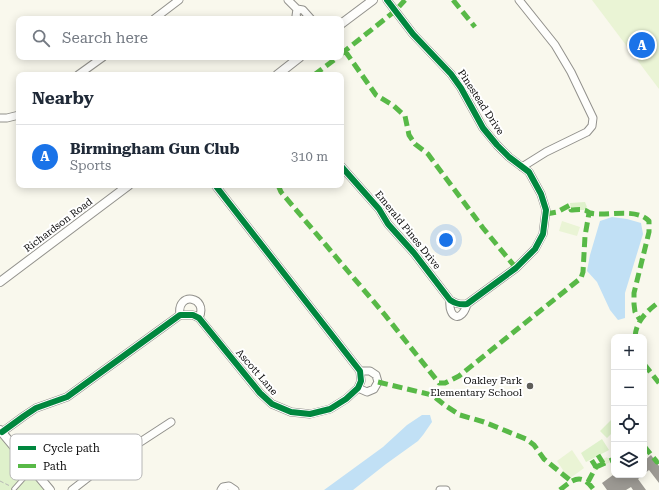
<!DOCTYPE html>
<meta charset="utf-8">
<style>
body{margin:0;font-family:"Roboto Serif",serif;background:#f6f6f7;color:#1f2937}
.controls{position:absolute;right:12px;bottom:12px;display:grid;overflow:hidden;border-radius:8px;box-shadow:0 2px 10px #0003}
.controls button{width:36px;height:36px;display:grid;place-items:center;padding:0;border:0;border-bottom:1px solid #e0e1e3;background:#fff;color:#1f2937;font:20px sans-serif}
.you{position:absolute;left:446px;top:240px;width:14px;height:14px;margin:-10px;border:3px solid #fff;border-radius:50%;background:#1a73e8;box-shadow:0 0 0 6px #1a73e833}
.badge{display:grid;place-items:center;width:26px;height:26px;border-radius:50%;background:#1a73e8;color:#fff;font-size:13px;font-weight:700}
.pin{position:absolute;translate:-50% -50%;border:2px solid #fff;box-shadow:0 1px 4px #0006}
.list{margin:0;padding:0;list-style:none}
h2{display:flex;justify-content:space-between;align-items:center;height:52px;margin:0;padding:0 16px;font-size:17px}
h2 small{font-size:13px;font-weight:400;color:#747a83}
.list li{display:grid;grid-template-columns:26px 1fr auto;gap:12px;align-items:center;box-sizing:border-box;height:64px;padding:0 16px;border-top:1px solid #e0e1e3}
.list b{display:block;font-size:15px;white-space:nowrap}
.list p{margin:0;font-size:13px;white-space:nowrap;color:#747a83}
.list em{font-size:13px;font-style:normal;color:#747a83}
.icon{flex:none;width:22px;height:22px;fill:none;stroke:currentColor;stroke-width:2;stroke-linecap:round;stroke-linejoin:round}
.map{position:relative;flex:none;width:659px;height:490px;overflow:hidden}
.search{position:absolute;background:#fff;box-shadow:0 2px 10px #0003;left:16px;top:16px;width:328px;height:44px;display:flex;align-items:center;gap:10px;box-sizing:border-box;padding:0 14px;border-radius:8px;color:#747a83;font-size:15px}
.panel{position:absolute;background:#fff;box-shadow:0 2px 10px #0003;left:16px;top:72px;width:328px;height:116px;border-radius:8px}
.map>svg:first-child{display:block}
</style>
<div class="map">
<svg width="659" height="490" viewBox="0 0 659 490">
<rect width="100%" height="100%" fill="#f9f8ed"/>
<!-- green -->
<path fill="#dff1cb" d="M585,202L587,207L584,210H571L570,203Z
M614,417V431L607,438L600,431Z
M0,434L46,490H0Z
M602,439L609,450L586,462L581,453Z"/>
<!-- pitch -->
<path fill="#eaf4d5" d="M592,0H659V89Z
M562,221L580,227L577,236L559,231Z
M572,450L584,468L569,479L557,461Z
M607,457L610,462L595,471L592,466Z"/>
<!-- water -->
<path fill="#c1e0f5" d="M612,217L627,219L641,223L643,234L625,293V318L618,320L610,310L597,282L587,271L590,255L600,221Z
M422,415H430L432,422L423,435L418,441L386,464L353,490H324L383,447L407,425Z"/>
<!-- building -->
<path fill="#9c9993" d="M651,455L659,466V483L649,470L644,474V461Z
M613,475H621L623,477L625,475H643L638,479L646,490H633L631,487L626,490H607L602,483Z"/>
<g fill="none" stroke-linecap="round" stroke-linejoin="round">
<!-- service casing -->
<g stroke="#92918c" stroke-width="5.5">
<path id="service" d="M14,489L32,469"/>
</g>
<!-- minor casing -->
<g stroke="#92918c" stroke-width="9">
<path id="minor" d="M288,0L297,9L303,10L311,19
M519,0L555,45L571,72L593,118L592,126L587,132L546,152L522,167
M297,9L296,16L298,19
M154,19L179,0
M78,75L103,57
M0,118H7L19,115
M341,166L379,209L388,224L414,253L450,300C456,304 460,305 467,304L516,268L535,249L543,234L546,210L541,194L529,172L509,157L497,145L483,128L461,88L451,74L413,34L387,0
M450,300C448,319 462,323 467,304
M180,315C176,291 209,296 199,318
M358,388L367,392L374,389L378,382L376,375L370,371H360
M2,432L24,416L36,408L67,397L180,315H193L199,318L260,393L272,404L291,412L310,414L330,409L346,399L358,388L361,381L360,371L215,185
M72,490L99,469L171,422
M221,490L223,487L229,486L235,490
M440,490H446"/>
</g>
<!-- tertiary casing -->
<g stroke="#92918c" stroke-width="10">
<path id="tertiary" d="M341,24L373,0
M277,75L300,57
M0,282L129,185
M0,430L50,490"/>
</g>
<!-- path -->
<path stroke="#b7b7b5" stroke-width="1" stroke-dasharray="4 2" stroke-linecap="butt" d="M0,481L10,486"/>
<!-- service -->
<use href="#service" stroke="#fefefc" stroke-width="3.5"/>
<!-- minor -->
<use href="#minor" stroke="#fefefc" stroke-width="7"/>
<!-- tertiary -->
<use href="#tertiary" stroke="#fefefc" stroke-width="8"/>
<!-- quiet -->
<path stroke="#58b947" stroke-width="5" stroke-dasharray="10 5" stroke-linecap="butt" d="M453,0L475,27
M345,51L376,95L394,106L405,116L409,135L415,144L428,154L483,228L516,268
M341,54L395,11L405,0
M314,75L338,57
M278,185L281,192L385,315L439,383H445L459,376L581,278L583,272L585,236L589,213
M546,214L557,212L570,205L571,210C575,210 580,209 584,210C586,210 588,212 590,213C607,217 636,207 649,221V232L634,293V304L635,312L640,320
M635,337C636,321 647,311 659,302
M644,364L659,383
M378,382L432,395L446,406L460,415L484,422L526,439L534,445L544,459L571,481
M644,446L657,462L659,461
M598,455L603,463
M596,467L614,459
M588,482L596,467L591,459
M560,490C574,478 582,473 594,490"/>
<!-- cycleway casing -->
<g stroke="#fff" stroke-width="8">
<path id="cycleway" d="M341,166L379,209L388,224L414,253L450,300C456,304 460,305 467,304L516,268L535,249L543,234L546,210L541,194L529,172L509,157L497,145L483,128L461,88L451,74L413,34L387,0
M2,432L24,416L36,408L67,397L180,315H193L199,318L260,393L272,404L291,412L310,414L330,409L346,399L358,388L361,381L360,371L215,185"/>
</g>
<!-- cycleway -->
<use href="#cycleway" stroke="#00873e" stroke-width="6"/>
</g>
<!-- markers -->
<circle fill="#5e5d59" stroke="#fff" stroke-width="1.5" cx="530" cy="386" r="4"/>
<g text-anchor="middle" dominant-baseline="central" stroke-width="4" stroke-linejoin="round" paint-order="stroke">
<!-- street labels -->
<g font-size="10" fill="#0a0a0a" stroke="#fff">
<text transform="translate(481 102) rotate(57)">Pinestead Drive</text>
<text transform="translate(58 225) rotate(-37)">Richardson Road</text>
<text transform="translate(408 230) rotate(51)">Emerald Pines Drive</text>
<text transform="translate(257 372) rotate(49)">Ascott Lane</text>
</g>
<!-- poi labels -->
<g font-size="10" fill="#0a0a0a" stroke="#fff" text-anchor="end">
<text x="522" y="380">Oakley Park<tspan x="522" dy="12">Elementary School</tspan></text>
</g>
</g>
<!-- legend -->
<rect x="10" y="434" width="132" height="46" rx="6" fill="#fff" stroke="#b6b6b6" stroke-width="1"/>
<rect x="18" y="446" width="18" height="4" fill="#00873e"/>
<rect x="18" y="464" width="18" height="4" fill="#58b947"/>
<g font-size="11" fill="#0a0a0a">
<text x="43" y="452">Cycle path</text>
<text x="43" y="470">Path</text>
</g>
</svg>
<div class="controls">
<button>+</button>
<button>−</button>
<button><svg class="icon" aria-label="locate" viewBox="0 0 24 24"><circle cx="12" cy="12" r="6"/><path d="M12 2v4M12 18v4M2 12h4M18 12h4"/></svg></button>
<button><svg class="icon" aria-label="layers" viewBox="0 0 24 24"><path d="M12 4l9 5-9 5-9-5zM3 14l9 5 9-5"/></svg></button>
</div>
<div class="you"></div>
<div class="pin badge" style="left:642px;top:45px">A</div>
<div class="search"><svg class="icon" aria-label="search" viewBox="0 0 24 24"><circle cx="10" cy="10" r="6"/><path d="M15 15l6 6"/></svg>Search here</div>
<section class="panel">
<h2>Nearby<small></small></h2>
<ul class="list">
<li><span class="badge">A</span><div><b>Birmingham Gun Club</b><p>Sports</p></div><em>310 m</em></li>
</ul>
</section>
</div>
